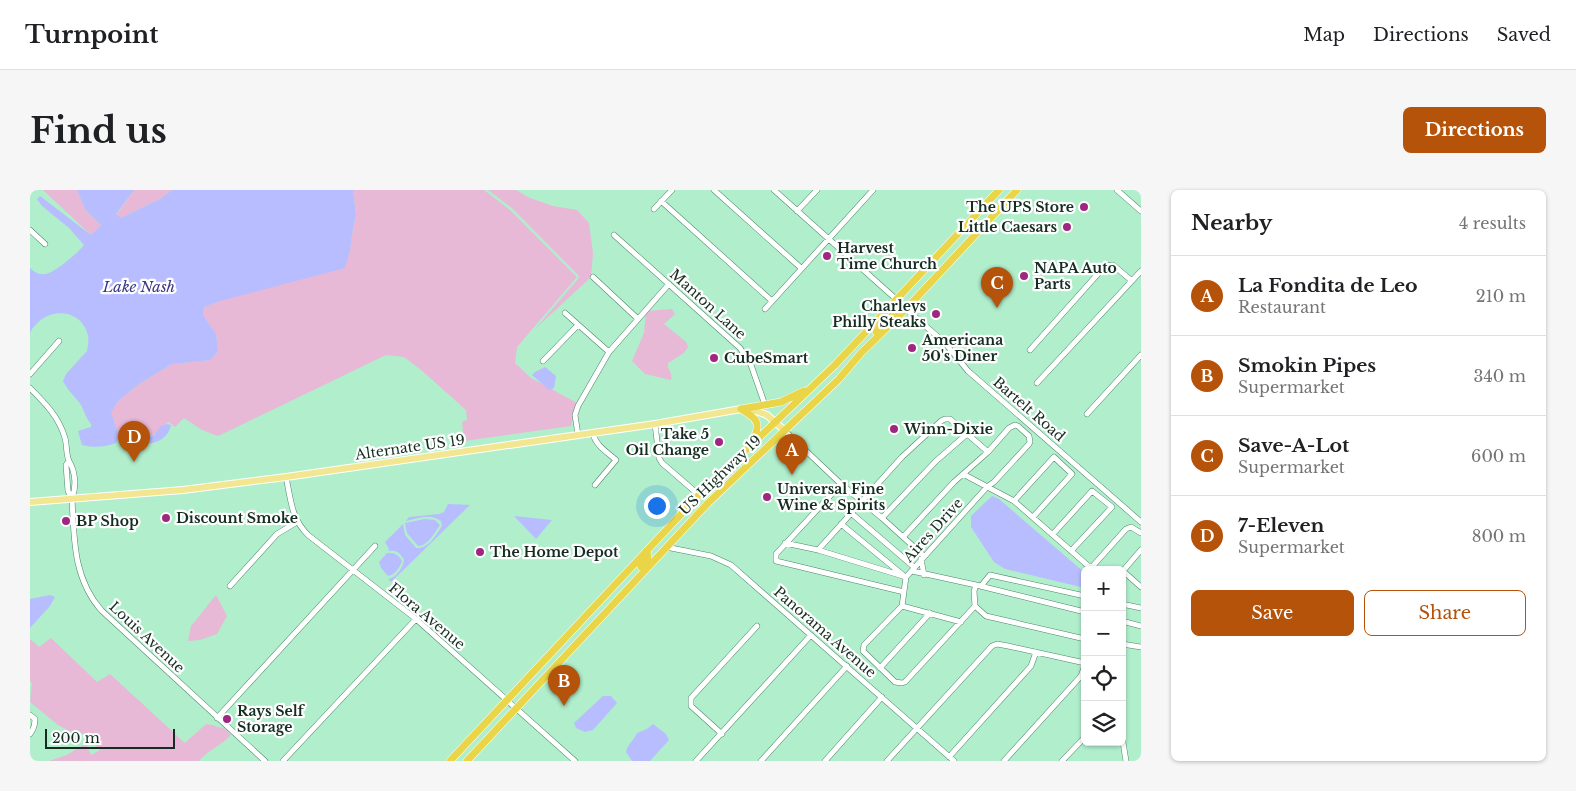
<!DOCTYPE html>
<meta charset="utf-8">
<style>
body{margin:0;font-family:"Libre Baskerville",serif;background:#f6f6f6;color:#202124}
.controls{position:absolute;right:15px;bottom:15px;display:grid;overflow:hidden;border-radius:8px;box-shadow:0 1px 4px #0004}
.controls button{width:45px;height:45px;display:grid;place-items:center;padding:0;border:0;border-bottom:1px solid #e0e0e0;background:#fff;color:#202124;font:25px sans-serif}
.scale{position:absolute;left:15px;bottom:12px;width:130px;box-sizing:border-box;padding-left:5px;border:2px solid #142d20;border-top:0;font-size:14px;line-height:18px;white-space:nowrap;color:#142d20;-webkit-text-stroke:4px #fefefe;paint-order:stroke}
.you{position:absolute;left:626px;top:315px;width:18px;height:18px;margin:-12px;border:4px solid #fff;border-radius:50%;background:#1a73e8;box-shadow:0 0 0 8px #1a73e833}
.badge{display:grid;place-items:center;width:32px;height:32px;border-radius:50%;background:#b45309;color:#fff;font-size:16px;font-weight:700}
.pin{position:absolute;translate:-50% -41px;filter:drop-shadow(0 1px 2px #0008)}
.pin::after{content:'';position:absolute;top:26px;width:18px;height:15px;background:inherit;clip-path:polygon(0 0,100% 0,50% 100%)}
.list{margin:0;padding:0;list-style:none}
h2{display:flex;justify-content:space-between;align-items:center;height:65px;margin:0;padding:0 20px;font-size:21px}
h2 small{font-size:16px;font-weight:400;color:#757577}
.list li{display:grid;grid-template-columns:32px 1fr auto;gap:15px;align-items:center;box-sizing:border-box;height:80px;padding:0 20px;border-top:1px solid #e0e0e0}
.list b{display:block;font-size:19px;white-space:nowrap}
.list p{margin:0;font-size:16px;white-space:nowrap;color:#757577}
.list em{font-size:16px;font-style:normal;color:#757577}
.actions{display:flex;gap:10px;padding:15px 20px}
.actions a{flex:1;padding:11px 0;border:1px solid #b45309;border-radius:8px;text-align:center;font-size:18px;color:#b45309}
.actions .main{background:#b45309;color:#fff}
.icon{flex:none;width:28px;height:28px;fill:none;stroke:currentColor;stroke-width:2;stroke-linecap:round;stroke-linejoin:round}
.map{position:relative;flex:none;width:1111px;height:571px;overflow:hidden;border-radius:8px}
header{display:flex;align-items:center;gap:30px;box-sizing:border-box;height:70px;padding:0 25px;background:#fff;border-bottom:1px solid #e0e0e0}
header strong{font-size:24px}
nav{display:flex;gap:28px;margin-inline-start:auto;font-size:18px}
.intro{display:flex;align-items:center;justify-content:space-between;box-sizing:border-box;height:120px;padding:0 30px}
h1{margin:0;font-size:35px}
.button{padding:12px 22px;border-radius:8px;background:#b45309;color:#fff;font-size:18px;font-weight:700}
main{display:flex;gap:30px;padding:0 30px}
aside{flex:1;background:#fff;border-radius:8px;box-shadow:0 1px 4px #0004}
.map>svg:first-child{display:block}
</style>
<header>
<strong>Turnpoint</strong>
<nav><a>Map</a><a>Directions</a><a>Saved</a></nav>
</header>
<div class="intro"><h1>Find us</h1><a class="button">Directions</a></div>
<main>
<div class="map">
<svg width="1111" height="571" viewBox="0 0 1111 571">
<rect width="100%" height="100%" fill="#b0eecc"/>
<!-- green -->
<path fill="#e8b8d7" d="M13,0H47L55,19L71,35L61,45Z
M104,0H142L130,9L91,28L86,25Z
M323,0H454L480,20L547,87L487,157L485,173L501,188L547,213L541,236L434,251L432,232L437,230L436,220L390,179L374,167L356,165L188,246L172,240L154,228L145,237L139,232L130,238L125,244L105,252L89,247L80,222L89,210L109,194L142,174L179,170L188,161L186,144L173,125L174,117L320,60L323,38L326,25Z
M458,0H486L500,8L523,16L547,20L559,33L563,63L561,87L505,139L548,89L549,86L482,18Z
M642,119L645,124L634,134L656,152L658,157L654,163L638,173C637,180 643,182 641,190L615,184L602,171L614,143L616,121Z
M186,405L197,426L187,444L170,450L158,451L161,436Z
M21,448L67,492L80,484L155,553L176,534C183,534 187,538 194,538L201,545C192,555 178,560 169,571H19L37,565L56,553L61,565L70,560L48,540L41,542L28,535L0,512L2,493L0,491V449L9,457Z"/>
<!-- water -->
<path fill="#b7bdff" d="M47,0H104L86,24L91,28L130,9L142,0H323L326,25L323,38L320,60L315,78L190,111L174,117L173,125L186,144L188,161L180,170L142,174L109,194L89,210L81,222L89,247L86,253C76,257 63,258 52,255L48,241L61,237V234C55,227 54,219 49,212C43,205 37,199 33,191L36,184L57,161C58,156 59,150 58,145C50,116 13,117 0,143V78C5,83 11,86 19,83C27,80 48,63 54,55L39,38L12,16L7,9L10,6L61,45L71,35L55,19Z
M515,177L526,186L524,198L519,200L502,185L505,182Z
M137,234L141,235C138,251 120,257 106,252L124,245L131,236Z
M962,306L969,309L1055,383V398L975,379L964,372L941,337V326Z
M418,314L440,315L361,392L358,389C366,388 373,378 374,370C370,362 366,360 358,361L359,359L355,352L373,334L375,345L386,358C399,359 406,345 412,336L411,331C400,323 388,328 376,331L379,327L409,324L414,322Z
M484,326L522,330L506,349Z
M395,329L405,330L410,335C404,343 399,355 388,356L377,343L375,333Z
M357,363C365,363 368,364 372,371C370,377 365,385 358,386L351,378L349,372Z
M20,405L25,407L20,416L0,438V409Z
M573,506H581L587,513L563,540L555,542L546,538L544,533Z
M623,534L636,544L639,550L620,571H602L596,562C597,555 604,550 607,543L617,539Z"/>
<g fill="none" stroke-linecap="round" stroke-linejoin="round">
<!-- minor casing -->
<g stroke="#4c8668" stroke-width="6">
<path id="minor" d="M684,0L771,78
M744,0L867,110
M1087,0L1111,21
M631,11L742,111
M624,19L642,0
M767,21L787,0
M0,40L15,54
M584,45L710,158L721,175L735,215
M563,87L608,129
M735,119L843,0
M876,119L915,153L938,181L1111,332
M535,123L579,162
M1000,160L1075,76L1083,75L1102,91
M513,171L548,135
M0,184L29,151
M1007,193L1111,81
M0,198C15,213 29,227 35,248C37,255 36,265 39,271C45,281 47,296 42,308C44,348 43,389 72,421L235,571
M1057,224L1111,165
M625,234L629,268L632,273L669,305
M754,240L811,294L852,328L894,366
M563,243C565,255 577,262 586,270L565,295
M548,245L545,225L548,216L579,162L639,94
M39,271L36,275L38,301L42,308
M933,284L984,311L1063,380
M256,287C261,310 261,328 278,345L386,429L545,571
M811,294L746,364V371L874,402
M984,311L1024,267L1042,284L1003,327
M821,323L884,377
M852,328L906,271L937,244
M811,334L873,385
M1023,344L1062,301L1082,317L1041,361
M873,347L924,292L958,262L979,238L985,235L988,236L999,246L1000,252L999,254L964,292L957,297L876,387L872,416L834,455L833,461L865,492L872,493L875,492L945,416
M755,353L788,360L876,387
M636,357L681,366L701,375L924,571
M788,360L872,267L911,231L915,229H920L958,262
M891,369L894,385
M1061,378L1096,339L1101,337L1111,343
M882,381L946,395L1055,422
M1093,381L1111,397
M1092,382L1111,360
M946,395L944,401L945,416L956,426L1055,449
M200,396L247,344L267,332
M951,396L960,385L1055,406
M1092,414L1111,418
M872,416L931,432
M1092,431L1111,436
M1092,454L1111,457
M850,478L900,423
M0,525L5,529C5,535 4,539 0,544
M187,528L345,356
M692,544L661,516V508L727,436
M1092,546L1096,571
M919,567L1001,476L1006,462
M253,571L386,429
M666,571L781,445
M731,571L817,476
M795,571L852,507
M857,571L962,456L967,454L978,456L1055,473
M974,571L1051,486L1055,475
M1032,571L1055,547"/>
</g>
<!-- major casing -->
<g stroke="#fff" stroke-width="8">
<path id="major" d="M0,312L153,300L256,287L625,234L711,219L726,221L737,225L754,240"/>
</g>
<!-- highway casing -->
<g stroke="#fff" stroke-width="8">
<path id="highway" d="M846,142L863,124L867,111
M711,219L751,212L774,201
M711,219C726,228 732,232 723,250
M611,377C616,372 621,367 616,361
M420,571L669,305L805,175L969,0
M437,571L678,313L809,189L831,163L876,119L987,0"/>
</g>
<!-- minor -->
<use href="#minor" stroke="#fff" stroke-width="5"/>
<!-- major -->
<use href="#major" stroke="#f2e691" stroke-width="6"/>
<!-- highway -->
<use href="#highway" stroke="#ead548" stroke-width="7"/>
</g>
<!-- markers -->
<g fill="#9e277f" stroke="#fefefe" stroke-width="2">
<circle cx="1054" cy="17" r="5"/>
<circle cx="1037" cy="37" r="5"/>
<circle cx="797" cy="66" r="5"/>
<circle cx="994" cy="86" r="5"/>
<circle cx="906" cy="124" r="5"/>
<circle cx="882" cy="158" r="5"/>
<circle cx="684" cy="168" r="5"/>
<circle cx="864" cy="239" r="5"/>
<circle cx="689" cy="252" r="5"/>
<circle cx="737" cy="307" r="5"/>
<circle cx="136" cy="328" r="5"/>
<circle cx="36" cy="331" r="5"/>
<circle cx="450" cy="362" r="5"/>
<circle cx="197" cy="529" r="5"/>
</g>
<g text-anchor="middle" dominant-baseline="central" stroke-width="4.5" stroke-linejoin="round" paint-order="stroke">
<!-- poi labels -->
<g font-size="14" font-weight="bold" fill="#142d20" stroke="#fefefe" text-anchor="start">
<text x="1044" y="17" text-anchor="end">The UPS Store</text>
<text x="1027" y="37" text-anchor="end">Little Caesars</text>
<text x="807" y="58">Harvest<tspan x="807" dy="16">Time Church</tspan></text>
<text x="1004" y="78">NAPA Auto<tspan x="1004" dy="16">Parts</tspan></text>
<text x="896" y="116" text-anchor="end">Charleys<tspan x="896" dy="16">Philly Steaks</tspan></text>
<text x="892" y="150">Americana<tspan x="892" dy="16">50's Diner</tspan></text>
<text x="694" y="168">CubeSmart</text>
<text x="874" y="239">Winn-Dixie</text>
<text x="679" y="244" text-anchor="end">Take 5<tspan x="679" dy="16">Oil Change</tspan></text>
<text x="747" y="299">Universal Fine<tspan x="747" dy="16">Wine &amp; Spirits</tspan></text>
<text x="146" y="328">Discount Smoke</text>
<text x="46" y="331">BP Shop</text>
<text x="460" y="362">The Home Depot</text>
<text x="207" y="521">Rays Self<tspan x="207" dy="16">Storage</tspan></text>
</g>
<!-- street labels -->
<g font-size="14" fill="#142d20" stroke="#fefefe">
<text transform="translate(678 114) rotate(42)">Manton Lane</text>
<text transform="translate(999 219) rotate(41)">Bartelt Road</text>
<text transform="translate(380 257) rotate(-8)">Alternate US 19</text>
<text transform="translate(690 285) rotate(-44)">US Highway 19</text>
<text transform="translate(903 340) rotate(-48)">Aires Drive</text>
<text transform="translate(397 426) rotate(40)">Flora Avenue</text>
<text transform="translate(795 442) rotate(41)">Panorama Avenue</text>
<text transform="translate(117 447) rotate(43)">Louis Avenue</text>
</g>
<!-- water labels -->
<g font-size="15" font-style="italic" fill="#3b3985" stroke="#fefefe">
<text x="109" y="96">Lake Nash</text>
</g>
</g>
</svg>
<div class="controls">
<button>+</button>
<button>−</button>
<button><svg class="icon" aria-label="locate" viewBox="0 0 24 24"><circle cx="12" cy="12" r="6"/><path d="M12 2v4M12 18v4M2 12h4M18 12h4"/></svg></button>
<button><svg class="icon" aria-label="layers" viewBox="0 0 24 24"><path d="M12 4l9 5-9 5-9-5zM3 14l9 5 9-5"/></svg></button>
</div>
<div class="scale">200 m</div>
<div class="you"></div>
<div class="pin badge" style="left:762px;top:285px">A</div>
<div class="pin badge" style="left:534px;top:516px">B</div>
<div class="pin badge" style="left:967px;top:118px">C</div>
<div class="pin badge" style="left:104px;top:272px">D</div>
</div>
<aside>
<h2>Nearby<small>4 results</small></h2>
<ul class="list">
<li><span class="badge">A</span><div><b>La Fondita de Leo</b><p>Restaurant</p></div><em>210 m</em></li>
<li><span class="badge">B</span><div><b>Smokin Pipes</b><p>Supermarket</p></div><em>340 m</em></li>
<li><span class="badge">C</span><div><b>Save-A-Lot</b><p>Supermarket</p></div><em>600 m</em></li>
<li><span class="badge">D</span><div><b>7-Eleven</b><p>Supermarket</p></div><em>800 m</em></li>
</ul>
<div class="actions"><a class="main">Save</a><a>Share</a></div>
</aside>
</main>
